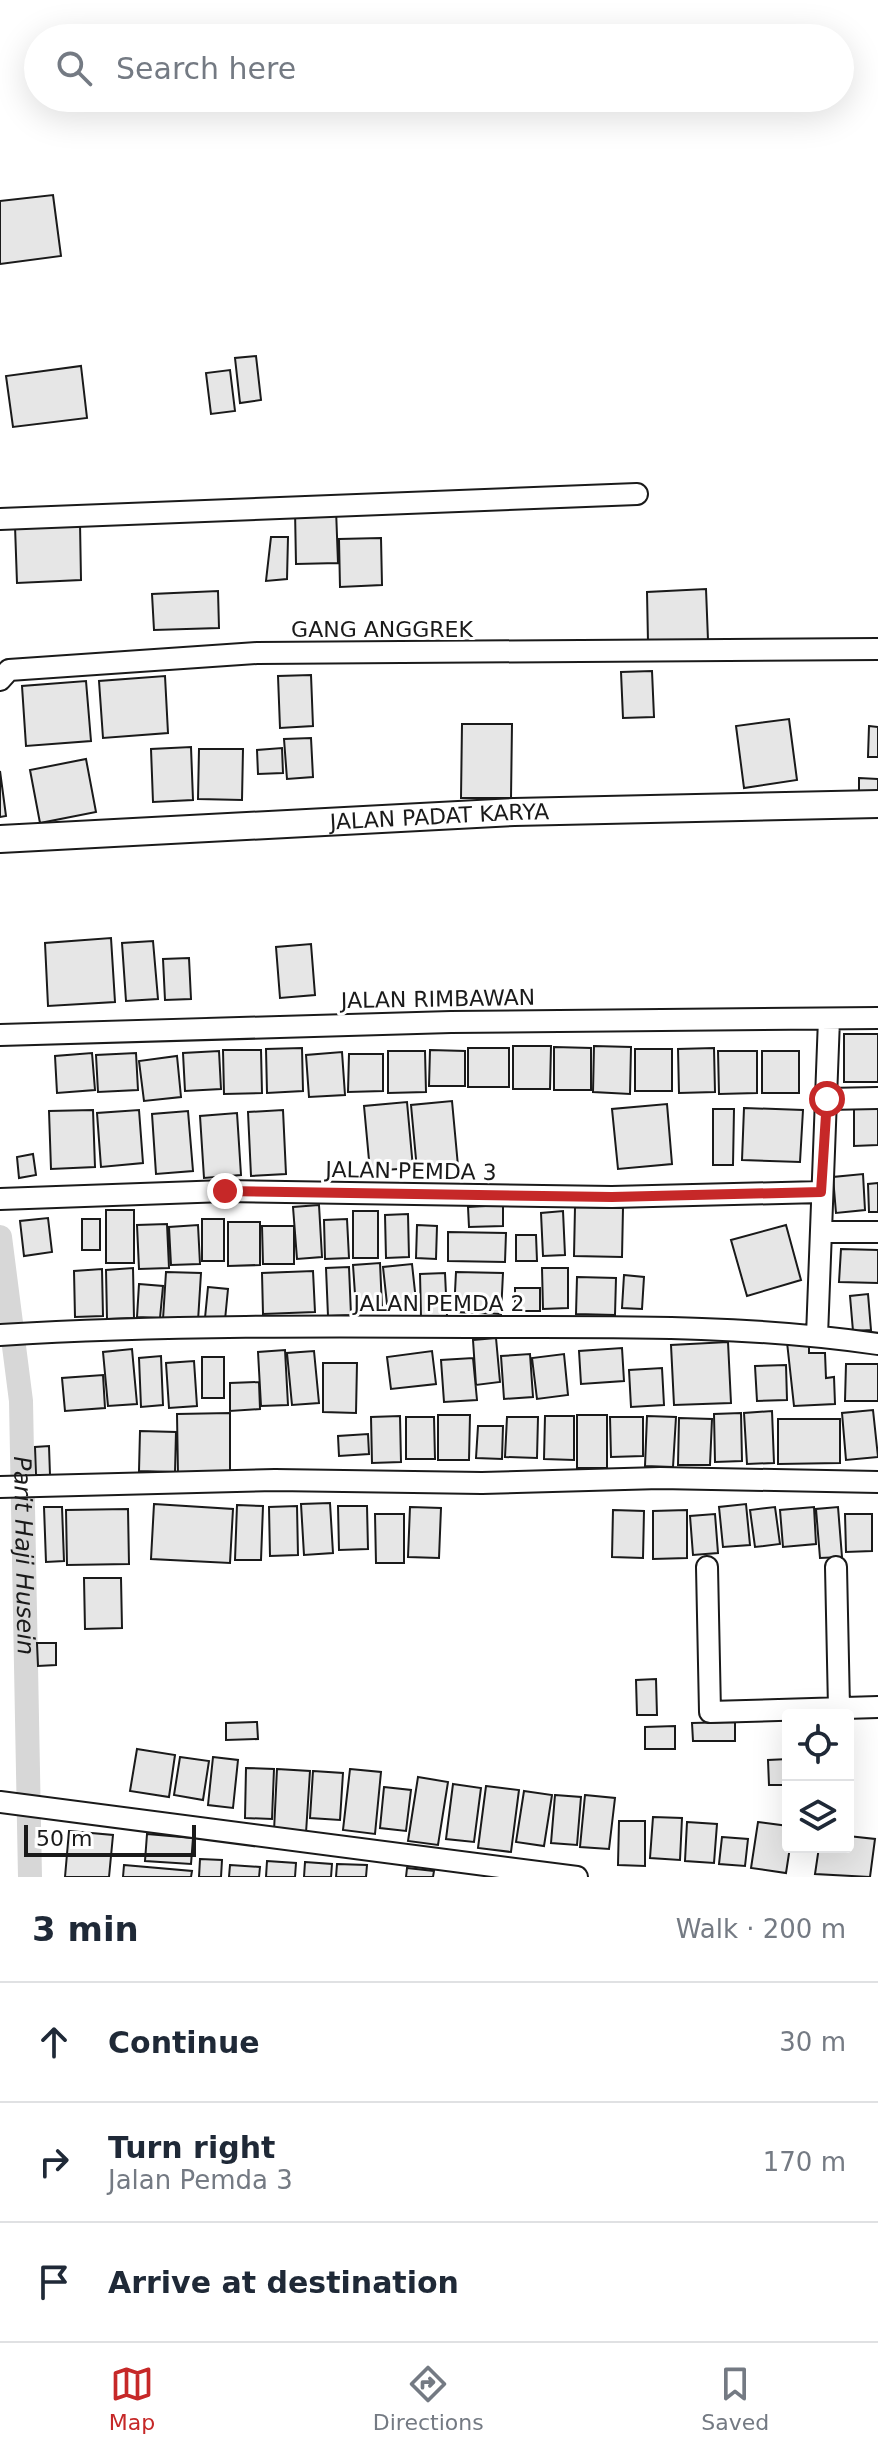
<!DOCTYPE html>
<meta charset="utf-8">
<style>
body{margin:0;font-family:"DejaVu Sans",sans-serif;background:#f2f2f3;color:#1f2937}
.controls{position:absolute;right:24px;bottom:24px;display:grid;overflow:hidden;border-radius:8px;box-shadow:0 8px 32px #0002}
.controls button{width:72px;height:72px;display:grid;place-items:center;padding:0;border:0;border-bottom:2px solid #e0e1e3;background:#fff;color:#1f2937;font:40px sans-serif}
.scale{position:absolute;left:24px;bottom:20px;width:172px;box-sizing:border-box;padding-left:8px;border:4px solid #1a1a1a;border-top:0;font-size:22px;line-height:28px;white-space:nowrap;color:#1a1a1a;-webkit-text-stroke:6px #fff;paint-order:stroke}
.stop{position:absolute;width:24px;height:24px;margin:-18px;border:6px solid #c62828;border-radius:50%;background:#fff}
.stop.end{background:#c62828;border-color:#fff;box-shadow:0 2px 8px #0008}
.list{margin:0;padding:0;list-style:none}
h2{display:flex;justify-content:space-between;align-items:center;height:104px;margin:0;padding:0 32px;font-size:34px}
h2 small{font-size:26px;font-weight:400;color:#747a83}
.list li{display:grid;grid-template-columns:52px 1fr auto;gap:24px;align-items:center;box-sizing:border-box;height:120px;padding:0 32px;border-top:2px solid #e0e1e3}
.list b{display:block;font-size:30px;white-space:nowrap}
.list p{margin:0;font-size:26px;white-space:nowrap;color:#747a83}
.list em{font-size:26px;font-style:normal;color:#747a83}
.icon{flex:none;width:44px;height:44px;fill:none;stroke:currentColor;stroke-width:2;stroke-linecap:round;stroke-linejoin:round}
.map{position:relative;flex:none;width:878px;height:1877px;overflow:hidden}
.search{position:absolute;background:#fff;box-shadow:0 8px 32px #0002;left:24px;right:24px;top:24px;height:88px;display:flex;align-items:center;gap:20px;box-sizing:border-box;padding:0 28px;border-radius:44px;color:#747a83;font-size:30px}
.sheet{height:464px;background:#fff}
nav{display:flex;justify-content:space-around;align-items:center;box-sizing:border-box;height:112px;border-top:2px solid #e0e1e3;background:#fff;font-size:22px;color:#747a83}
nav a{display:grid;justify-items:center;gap:4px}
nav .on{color:#c62828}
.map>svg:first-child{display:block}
</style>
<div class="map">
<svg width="878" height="1877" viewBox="0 0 878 1877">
<rect width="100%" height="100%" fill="#fff"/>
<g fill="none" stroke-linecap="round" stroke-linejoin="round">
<!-- canal -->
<path stroke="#d7d7d7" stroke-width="24" id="s1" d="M0,1237L21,1401L30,1877"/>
</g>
<!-- building -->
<path fill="#e6e6e6" stroke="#1a1a1a" stroke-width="2" d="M53,195L61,256L0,264V201Z
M256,356L261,400L240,403L235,358Z
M81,366L87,418L13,427L6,376Z
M230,370L235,411L211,414L206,373Z
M336,509L338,563L296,564L295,510Z
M80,523L81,580L17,583L15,526Z
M271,537H288L287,579L266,581Z
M381,538L382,585L340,587L339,539Z
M706,589L708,640L648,642L647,592Z
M218,591L219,628L154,630L152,594Z
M652,671L654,717L623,718L621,672Z
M311,675L313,726L280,728L278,676Z
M165,676L168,733L103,738L99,681Z
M86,681L91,741L26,746L22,686Z
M789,719L797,780L744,788L736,726Z
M462,724H512L511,798H461Z
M869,726L878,727V757H868Z
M311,738L313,777L287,779L284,739Z
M191,747L193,800L153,802L151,749Z
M282,748L283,773L258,774L257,750Z
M199,749H243L242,800L198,799Z
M86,759L96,812L40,823L30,770Z
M0,771L6,816L0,817Z
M859,778L878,779V799H859Z
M111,938L115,1002L48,1006L45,943Z
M153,941L158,999L126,1001L122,943Z
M311,944L315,995L280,998L276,947Z
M189,958L191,999L165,1000L163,959Z
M844,1034H878V1082H844Z
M513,1046H551L550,1089H513Z
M594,1046L631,1047L630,1094L593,1092Z
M554,1047L591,1048V1090H554Z
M302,1048L303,1091L267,1093L266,1049Z
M468,1048H509V1087H468Z
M714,1048L715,1092L679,1093L678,1049Z
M635,1049H672V1091H635Z
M223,1050H261L262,1093L224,1094Z
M430,1050L465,1051V1086H429Z
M219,1051L221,1089L185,1091L183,1053Z
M388,1051H425L426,1092L388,1093Z
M718,1051H757V1093L719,1094Z
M762,1051H799V1093H762Z
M342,1052L345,1095L309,1097L306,1055Z
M92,1053L95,1090L57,1093L55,1056Z
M136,1053L138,1090L98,1092L96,1055Z
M349,1054H383V1091L348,1092Z
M177,1056L181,1097L144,1101L139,1061Z
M452,1101L458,1166L417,1170L411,1105Z
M407,1102L413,1168L370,1171L364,1106Z
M667,1104L672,1164L618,1169L612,1109Z
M878,1104V1145L854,1146V1105Z
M744,1108L803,1110L800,1162L742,1160Z
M713,1109H734L733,1165H713Z
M93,1110L95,1167L51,1169L49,1111Z
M139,1110L143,1163L101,1167L97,1113Z
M283,1110L286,1174L251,1176L248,1112Z
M188,1111L193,1171L156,1174L152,1114Z
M237,1113L241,1175L204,1178L200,1116Z
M33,1154L36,1175L19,1178L17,1157Z
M863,1174L865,1210L836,1213L833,1177Z
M878,1183V1212H869L868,1184Z
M319,1205L322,1257L297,1259L293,1207Z
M503,1205V1226L469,1227L468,1207Z
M575,1207L623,1208L622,1257L574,1256Z
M106,1210H134V1263H106Z
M353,1211H378V1258H353Z
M563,1211L565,1255L543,1256L541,1213Z
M408,1214L409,1257L386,1258L385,1215Z
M48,1218L52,1252L24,1256L20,1221Z
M82,1219H100V1250H82Z
M202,1219H224V1261H202Z
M347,1219L349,1258L325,1259L324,1220Z
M228,1222H260V1265L228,1266Z
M167,1224L169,1268L139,1269L137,1225Z
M198,1225L200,1264L171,1265L169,1227Z
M417,1225L437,1226L436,1259L416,1258Z
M786,1225L801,1280L747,1296L731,1240Z
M262,1226H294V1264H263Z
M448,1232L506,1233L505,1262L448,1261Z
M516,1235H536L537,1261H516Z
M841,1249L878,1250V1283L839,1282Z
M380,1263L382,1307L356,1309L353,1265Z
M412,1264L416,1301L387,1304L383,1267Z
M349,1267L351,1315L328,1316L326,1268Z
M133,1268L134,1318L107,1319L106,1270Z
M542,1268H568V1308L543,1309Z
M102,1269L103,1316L75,1317L74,1271Z
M313,1271L315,1312L263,1314L262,1273Z
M166,1272L201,1273L198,1321L163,1319Z
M456,1272L503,1273L501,1314L454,1312Z
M445,1273L447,1316L421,1317L420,1274Z
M624,1275L644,1277L642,1309L622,1308Z
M577,1277L616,1278L615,1315L576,1314Z
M139,1284L163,1286L160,1318L137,1317Z
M208,1287L228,1289L225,1320L205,1318Z
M515,1288H540V1311H515Z
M868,1294L871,1330L853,1331L850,1296Z
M496,1338L500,1382L476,1385L473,1340Z
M809,1341V1353H825L826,1378L834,1377L835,1404L794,1406L787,1342Z
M728,1342L731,1403L674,1405L671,1345Z
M622,1348L624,1381L581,1384L579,1351Z
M132,1349L137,1404L108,1406L103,1352Z
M285,1350L288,1405L261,1406L258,1352Z
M314,1351L319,1403L292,1405L287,1353Z
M432,1351L436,1384L391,1389L387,1357Z
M530,1354L533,1397L504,1399L501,1356Z
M564,1354L568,1395L537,1399L532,1358Z
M161,1356L163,1405L141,1407L139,1358Z
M202,1357H224V1398H202Z
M473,1358L477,1400L444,1402L441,1360Z
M194,1361L197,1406L169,1408L166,1363Z
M323,1363H357L356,1413L323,1412Z
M846,1364H878V1401H845Z
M786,1365L787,1400L757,1401L755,1366Z
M662,1368L664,1405L631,1407L629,1370Z
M103,1375L105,1408L65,1411L62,1378Z
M259,1382L260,1409L230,1411V1383Z
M873,1410L878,1457L846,1460L842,1413Z
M772,1411L774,1463L747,1464L744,1413Z
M230,1413V1474L178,1475L177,1414Z
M741,1413L742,1461L715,1462L714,1414Z
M438,1415H470L469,1460H438Z
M577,1415H607V1468H577Z
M400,1416L401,1462L372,1463L371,1417Z
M545,1416H574V1460L544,1459Z
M647,1416L676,1417L673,1467L645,1466Z
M406,1417H434L435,1459H406Z
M507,1417H538L537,1458L505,1457Z
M610,1417H643V1456L611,1457Z
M679,1418L712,1419L710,1465H678Z
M778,1419H840V1463L778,1464Z
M478,1426H503L502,1459L476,1458Z
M140,1431L176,1432L175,1472L139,1471Z
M368,1434L369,1454L339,1456L338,1436Z
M49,1446L50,1475H36L35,1447Z
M330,1503L333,1553L304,1555L301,1504Z
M154,1504L233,1509L230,1563L151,1559Z
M746,1504L750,1545L723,1547L719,1507Z
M237,1505L263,1506L261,1560H235Z
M297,1506L298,1555L270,1556L269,1507Z
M338,1506H367L368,1549L339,1550Z
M44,1507H62L64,1561L46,1562Z
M410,1507L441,1508L439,1558L408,1557Z
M775,1507L780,1544L755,1547L750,1510Z
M814,1507L816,1544L783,1547L780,1510Z
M838,1507L842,1557L820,1558L816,1509Z
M128,1509L129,1564L67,1565L66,1510Z
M613,1510L644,1511L643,1558L612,1557Z
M687,1510V1558L653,1559V1511Z
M375,1514H404V1563H376Z
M715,1514L718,1553L693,1555L690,1516Z
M845,1514H872V1551L846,1552Z
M84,1578H121L122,1628L85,1629Z
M37,1643H56V1665L38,1666Z
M656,1679L657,1715H637L636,1680Z
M257,1722L258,1739L226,1740V1723Z
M735,1722V1741H693L692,1723Z
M675,1726V1749H645V1727Z
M137,1749L175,1755L169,1797L130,1791Z
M180,1757L209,1761L203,1800L174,1795Z
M213,1757L238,1760L233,1808L208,1805Z
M788,1759V1785H769L768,1760Z
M246,1768L274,1769L272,1819L245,1818Z
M277,1769L310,1771L306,1833L274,1831Z
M350,1769L381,1772L375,1834L343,1830Z
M313,1771L343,1773L340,1820L310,1818Z
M418,1777L448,1782L438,1845L408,1841Z
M453,1784L481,1788L474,1842L446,1839Z
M486,1786L519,1790L511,1852L478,1848Z
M384,1787L411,1790L406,1831L380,1828Z
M524,1791L552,1795L544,1846L516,1842Z
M555,1795L581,1797L577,1845L551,1843Z
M585,1795L615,1798L609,1849L580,1847Z
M653,1817L682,1818L680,1860L650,1858Z
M619,1821H645V1866L618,1865Z
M687,1822L717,1824L714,1863L685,1861Z
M758,1822L788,1826L790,1847L786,1873L751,1868Z
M69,1831L113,1835L109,1877H65Z
M147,1834L193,1838L191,1864L145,1861Z
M848,1836L875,1839L870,1877L815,1874L819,1847H848Z
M722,1837L748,1839L745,1866L719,1864Z
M200,1859L222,1860L221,1877H199Z
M267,1861L296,1863L295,1877H266Z
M305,1862L332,1864L331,1877H304Z
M337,1864L367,1865L366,1877H336Z
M124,1865L192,1871L191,1877H123Z
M230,1865L260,1867L259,1877H229Z
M407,1868L434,1871L433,1877H406Z"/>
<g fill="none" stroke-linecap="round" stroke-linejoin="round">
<!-- minor casing -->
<g stroke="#1a1a1a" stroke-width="24">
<path id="minor" d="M0,519L637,494
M0,680L9,670L257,653L878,649
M0,1035L451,1022L878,1018
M827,1099L878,1098
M0,1199L225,1191L612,1197L821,1192
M821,1232H878
M0,1335C163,1325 328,1326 491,1327C621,1327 749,1325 878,1344
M817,1336L829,1019
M0,1487L275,1480L482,1483L660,1478L878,1482
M707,1567L710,1712L878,1707
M836,1567L839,1708
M0,1802L577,1877"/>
</g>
<!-- tertiary casing -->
<g stroke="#1a1a1a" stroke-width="30">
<g id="tertiary">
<path id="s2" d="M0,839L514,812L878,804"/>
</g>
</g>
<!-- minor -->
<use href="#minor" stroke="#fff" stroke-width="20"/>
<!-- tertiary -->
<use href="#tertiary" stroke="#fff" stroke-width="26"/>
</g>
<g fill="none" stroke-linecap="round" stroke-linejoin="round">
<!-- route -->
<path stroke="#c62828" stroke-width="10" d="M225,1191L612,1197L821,1192L827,1099"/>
</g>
<g text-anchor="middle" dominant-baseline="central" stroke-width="6" stroke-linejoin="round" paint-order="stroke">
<!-- street labels -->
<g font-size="22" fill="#1a1a1a" stroke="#fff">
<text x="382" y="629">GANG ANGGREK</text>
<text stroke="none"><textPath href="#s2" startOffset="440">JALAN PADAT KARYA</textPath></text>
<text transform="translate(438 999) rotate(-1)">JALAN RIMBAWAN</text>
<text transform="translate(411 1171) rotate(1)">JALAN PEMDA 3</text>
<text x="439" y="1303">JALAN PEMDA 2</text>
</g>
<!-- water labels -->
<g font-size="24" font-style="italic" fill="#1a1a1a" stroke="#fff">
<text stroke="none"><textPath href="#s1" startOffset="320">Parit Haji Husein</textPath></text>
</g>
</g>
</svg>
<div class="controls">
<button><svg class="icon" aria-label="locate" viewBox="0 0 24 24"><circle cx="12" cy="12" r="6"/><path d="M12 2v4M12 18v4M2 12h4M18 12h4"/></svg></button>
<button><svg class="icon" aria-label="layers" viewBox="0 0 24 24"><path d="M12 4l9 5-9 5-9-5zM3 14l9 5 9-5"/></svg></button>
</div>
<div class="scale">50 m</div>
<div class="stop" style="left:827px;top:1099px"></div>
<div class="stop end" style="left:225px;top:1191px"></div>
<div class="search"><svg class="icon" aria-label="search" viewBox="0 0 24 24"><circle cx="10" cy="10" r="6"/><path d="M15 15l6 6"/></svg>Search here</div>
</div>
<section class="sheet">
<h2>3 min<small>Walk · 200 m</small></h2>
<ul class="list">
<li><svg class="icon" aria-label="ahead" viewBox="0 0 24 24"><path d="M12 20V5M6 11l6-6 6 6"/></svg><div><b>Continue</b></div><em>30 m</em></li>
<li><svg class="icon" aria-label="right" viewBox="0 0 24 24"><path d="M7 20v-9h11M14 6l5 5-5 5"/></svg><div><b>Turn right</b><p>Jalan Pemda 3</p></div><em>170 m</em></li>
<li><svg class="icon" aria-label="arrive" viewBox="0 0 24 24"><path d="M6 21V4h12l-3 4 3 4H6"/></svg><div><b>Arrive at destination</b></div></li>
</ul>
</section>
<nav>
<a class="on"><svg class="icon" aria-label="map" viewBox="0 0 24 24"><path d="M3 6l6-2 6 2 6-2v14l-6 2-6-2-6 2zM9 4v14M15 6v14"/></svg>Map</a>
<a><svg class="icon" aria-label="directions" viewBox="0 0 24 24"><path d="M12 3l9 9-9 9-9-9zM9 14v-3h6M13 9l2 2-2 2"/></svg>Directions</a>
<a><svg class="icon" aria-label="saved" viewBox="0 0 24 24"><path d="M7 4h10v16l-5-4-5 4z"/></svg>Saved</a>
</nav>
